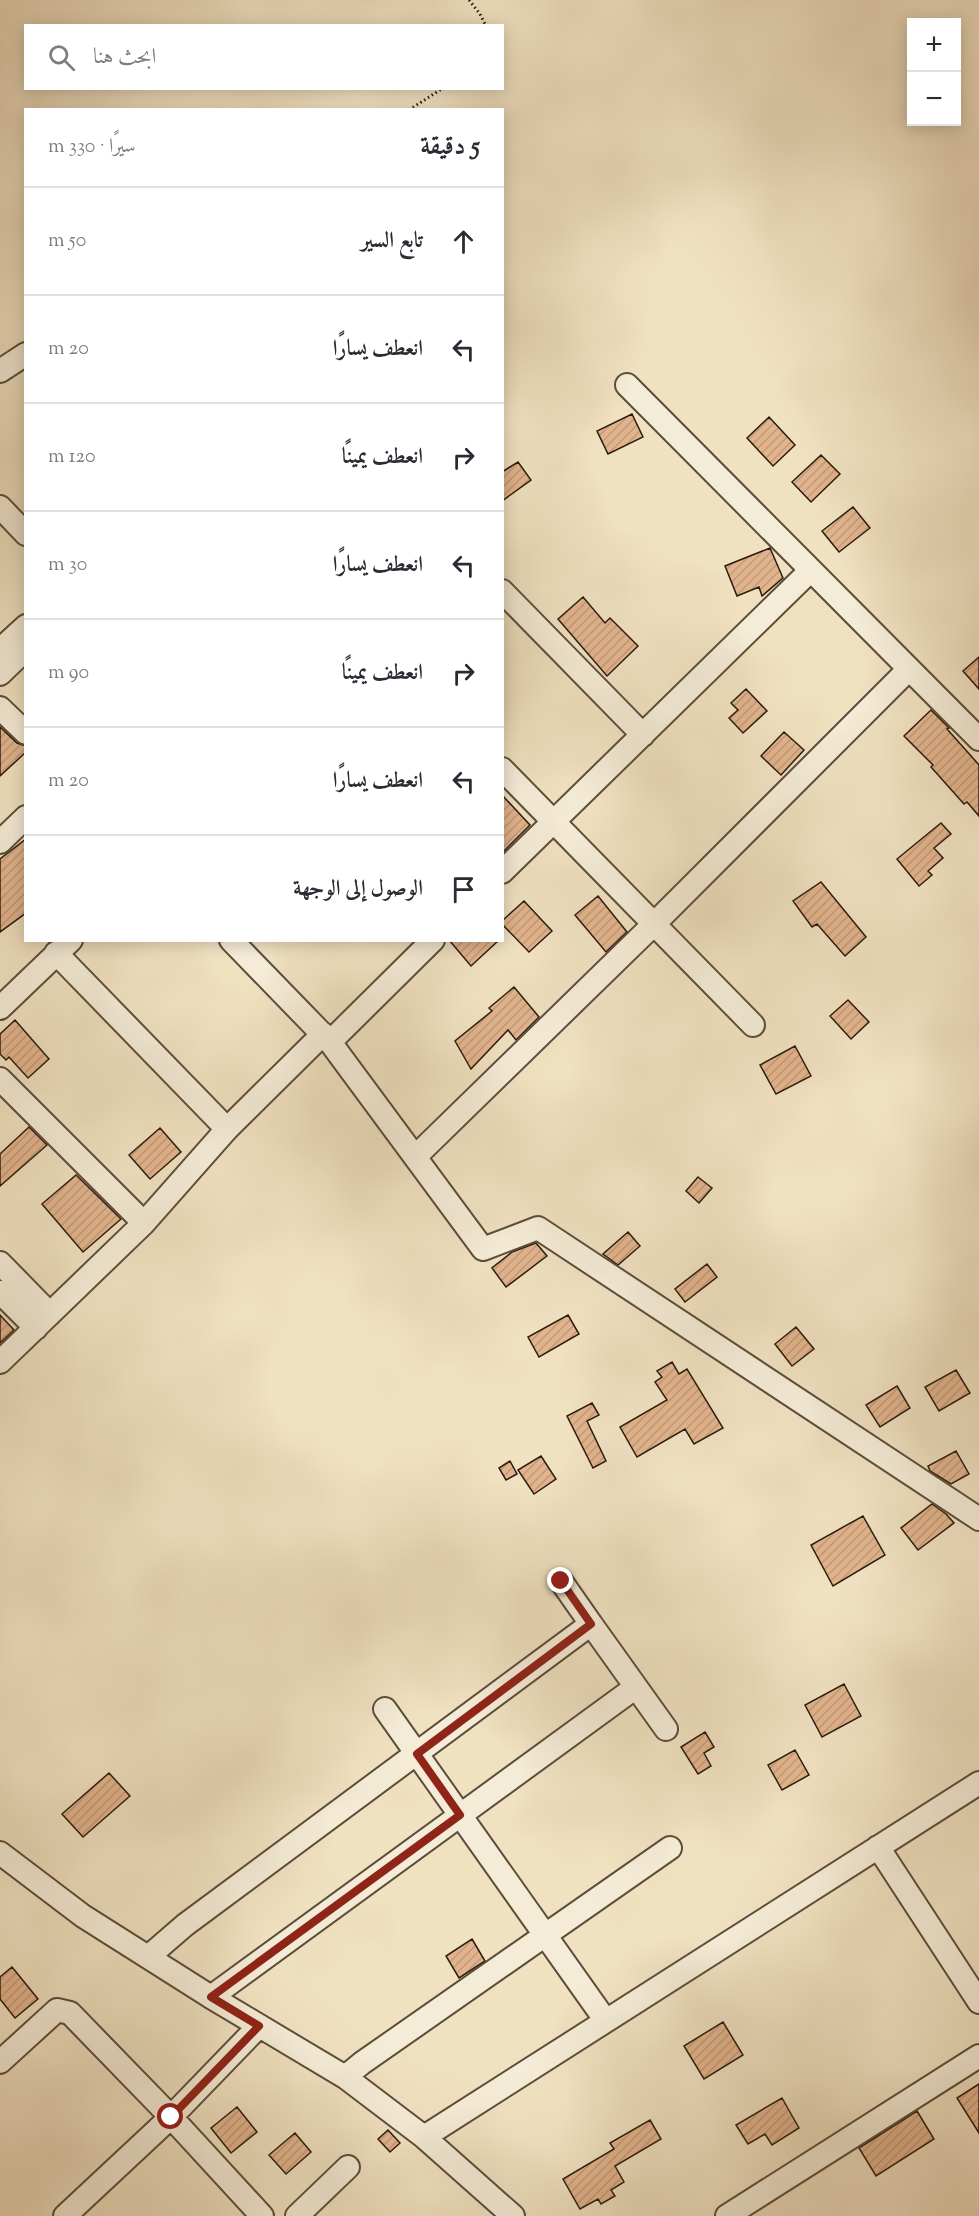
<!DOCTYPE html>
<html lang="ar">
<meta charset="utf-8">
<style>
body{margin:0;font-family:"Sorts Mill Goudy",Amiri,serif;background:#f7f7f7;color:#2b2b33;direction:rtl}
.controls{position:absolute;right:18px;top:18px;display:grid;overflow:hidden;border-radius:0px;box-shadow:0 3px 15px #0003}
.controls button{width:54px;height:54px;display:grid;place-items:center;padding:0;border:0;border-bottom:2px solid #e1e1e2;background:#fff;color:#2b2b33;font:30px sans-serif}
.stop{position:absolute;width:18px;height:18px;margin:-14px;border:4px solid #8f2418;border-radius:50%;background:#fff}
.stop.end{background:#8f2418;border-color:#fff;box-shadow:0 2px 6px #0008}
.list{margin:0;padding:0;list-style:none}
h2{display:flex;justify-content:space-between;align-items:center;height:78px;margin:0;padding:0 24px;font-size:26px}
h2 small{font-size:20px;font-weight:400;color:#7c7c81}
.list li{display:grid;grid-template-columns:39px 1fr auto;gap:18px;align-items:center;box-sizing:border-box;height:108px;padding:0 24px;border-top:2px solid #e1e1e2}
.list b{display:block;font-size:22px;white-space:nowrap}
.list em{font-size:20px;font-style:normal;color:#7c7c81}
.icon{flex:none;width:33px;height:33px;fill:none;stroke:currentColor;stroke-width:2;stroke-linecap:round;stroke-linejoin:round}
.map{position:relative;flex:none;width:979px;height:2216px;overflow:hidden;direction:ltr}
.search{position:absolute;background:#fff;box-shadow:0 3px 15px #0003;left:24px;top:24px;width:480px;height:66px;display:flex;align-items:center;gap:15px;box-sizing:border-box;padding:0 21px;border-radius:0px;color:#7c7c81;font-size:22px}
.panel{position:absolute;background:#fff;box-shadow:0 3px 15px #0003;left:24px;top:108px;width:480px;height:834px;border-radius:0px;direction:rtl}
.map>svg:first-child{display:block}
</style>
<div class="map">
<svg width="979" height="2216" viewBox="0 0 979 2216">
<defs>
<pattern id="building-hatch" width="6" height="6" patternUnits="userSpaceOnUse" patternTransform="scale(1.5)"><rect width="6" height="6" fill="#e2b48d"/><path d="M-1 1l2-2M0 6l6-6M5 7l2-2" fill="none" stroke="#c29a78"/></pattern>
</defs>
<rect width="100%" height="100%" fill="#f0e1c1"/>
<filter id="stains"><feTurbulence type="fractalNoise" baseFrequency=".00333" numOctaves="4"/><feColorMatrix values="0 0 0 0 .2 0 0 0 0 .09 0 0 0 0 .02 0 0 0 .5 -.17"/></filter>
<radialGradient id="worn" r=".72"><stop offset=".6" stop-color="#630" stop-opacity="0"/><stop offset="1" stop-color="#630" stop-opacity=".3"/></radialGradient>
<!-- building -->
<path fill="url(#building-hatch)" stroke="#2a1c0d" stroke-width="1.5" d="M632,414L643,437L608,454L597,431Z
M769,417L795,445L773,466L747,438Z
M821,455L840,474L811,502L792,482Z
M518,462L531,480L502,501V472Z
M853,507L870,528L839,552L822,531Z
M770,548L783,578L762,596L759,587L737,596L725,566Z
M583,597L605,623L610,618L638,646L607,676L558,619Z
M979,657V689L963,671Z
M746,689L767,711L743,733L729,718L738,710L731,703Z
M931,710L949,728L947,729L979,765V816L967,802L964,804L931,767L933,765L904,736Z
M0,727L17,743L26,746V752L0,776Z
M784,732L804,750L781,775L761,756Z
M502,795L530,825L503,852L502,851Z
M941,823L951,834L934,848L943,858L928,871L932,875L919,886L897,859Z
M26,839V913L0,932V859Z
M821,882L866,937L845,956L817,924L812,927L793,901Z
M598,896L627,932L606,952L575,915Z
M524,901L552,931L529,952L502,924V921Z
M449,940H499L471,966Z
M514,987L539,1017L516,1040L508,1030L471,1069L455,1041L492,1011L489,1008Z
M848,1000L869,1022L851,1039L830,1016Z
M15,1020L49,1059L28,1078L9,1057L6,1060L0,1054V1034Z
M795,1046L811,1076L776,1094L760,1065Z
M29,1127L47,1145L0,1186V1154Z
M160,1128L181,1152L150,1179L129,1155Z
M76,1175L121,1219L83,1252L42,1204Z
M698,1177L712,1188L699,1203L686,1191Z
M628,1232L640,1246L618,1265L603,1254Z
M536,1243L547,1256L506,1287L492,1268L512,1252Z
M707,1264L717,1277L685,1302L675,1289Z
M0,1315L14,1330L0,1343Z
M568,1315L579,1334L539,1357L528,1337Z
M796,1327L814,1349L792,1366L775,1344Z
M672,1362L679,1374L687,1369L723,1428L694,1444L685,1429L637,1457L620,1427L667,1400L655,1382L662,1377L657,1371Z
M956,1370L970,1393L939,1411L925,1387Z
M897,1386L910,1408L880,1427L866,1405Z
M592,1403L599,1415L587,1421L606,1461L593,1468L567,1416Z
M956,1451L969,1474L951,1484L930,1471L928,1466Z
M541,1456L556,1479L534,1494L518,1470Z
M510,1461L517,1474L506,1480L499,1468Z
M932,1504L946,1514L954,1523L918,1550L901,1528Z
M863,1516L885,1555L833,1586L811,1545Z
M844,1684L861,1716L822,1737L805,1705Z
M705,1732L714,1747L704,1753L711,1766L698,1774L681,1747Z
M795,1750L809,1775L782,1790L768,1765Z
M109,1773L130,1796L83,1837L62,1814Z
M472,1939L485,1961L459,1978L446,1956Z
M12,1967L38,1999L15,2018L0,1999V1977Z
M723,2022L743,2055L704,2079L684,2046Z
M979,2084V2133L957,2098Z
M782,2098L799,2128L772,2145L765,2134L748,2144L736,2125Z
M237,2107L257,2132L231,2153L211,2128Z
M917,2111L934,2139L876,2176L859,2148Z
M650,2120L661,2139L615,2166L624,2182L611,2190L615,2196L601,2204L598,2199L580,2209L563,2179L614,2149L610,2143Z
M388,2130L400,2143L390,2152L378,2139Z
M295,2133L311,2152L286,2174L269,2155Z"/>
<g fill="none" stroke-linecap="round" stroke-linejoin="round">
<!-- minor casing -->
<g stroke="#5c4d3a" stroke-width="26">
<path id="minor" d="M0,371L26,354
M627,385L979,739
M0,507L26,534
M502,591L643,735
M0,650L26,626
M0,674L26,649
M0,708L26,733
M502,769L753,1025
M0,842L26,817
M502,872L811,570
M231,940L330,1042L483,1249L538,1228L979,1519
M56,953L227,1129
M0,1008L71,940
M330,1042L433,940
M0,1079L144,1223
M415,1157L654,924L909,669
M0,1263L50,1314
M0,1292L36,1328
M0,1362L144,1223L227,1129L323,1034
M561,1581L591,1624
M636,1687L666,1729
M385,1709L606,2021
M878,1847L979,2002
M0,1853L83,1916L211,1997L345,2077L424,2137L513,2216
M148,1957L185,1925L591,1624L636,1687L211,1997
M0,2062L57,2010L70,2013L171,2117L262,2216
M345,2077L362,2063L670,1848
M424,2137L979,1783
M65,2216L171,2117L259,2026
M297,2216L348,2167
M727,2216L979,2056"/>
</g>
<!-- path -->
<path stroke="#2a1c0d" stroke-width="3" stroke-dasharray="1.5 3" stroke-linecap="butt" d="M469,0L480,14L486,26
M409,110L443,88"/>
<!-- minor -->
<use href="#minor" stroke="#f5ecd7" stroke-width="22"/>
</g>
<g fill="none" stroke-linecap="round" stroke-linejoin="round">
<!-- route -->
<path stroke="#8f2418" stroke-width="8" d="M171,2117L259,2026L211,1997L460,1815L417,1754L591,1624L561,1581"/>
</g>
<rect width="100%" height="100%" filter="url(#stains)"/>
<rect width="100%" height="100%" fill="url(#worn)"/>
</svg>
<div class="controls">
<button>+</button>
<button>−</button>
</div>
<div class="stop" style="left:171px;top:2117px"></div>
<div class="stop end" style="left:561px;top:1581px"></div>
<div class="search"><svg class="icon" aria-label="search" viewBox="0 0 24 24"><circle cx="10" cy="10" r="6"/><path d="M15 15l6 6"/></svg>ابحث هنا</div>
<section class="panel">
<h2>5 دقيقة<small>سيرًا · 330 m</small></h2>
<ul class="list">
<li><svg class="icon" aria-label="ahead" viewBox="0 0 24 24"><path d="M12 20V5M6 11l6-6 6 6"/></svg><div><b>تابع السير</b></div><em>50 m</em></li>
<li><svg class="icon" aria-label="left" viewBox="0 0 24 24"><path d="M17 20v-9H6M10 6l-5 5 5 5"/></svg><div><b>انعطف يسارًا</b></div><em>20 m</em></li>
<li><svg class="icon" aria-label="right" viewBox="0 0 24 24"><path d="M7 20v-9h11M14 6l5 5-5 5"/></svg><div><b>انعطف يمينًا</b></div><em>120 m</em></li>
<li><svg class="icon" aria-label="left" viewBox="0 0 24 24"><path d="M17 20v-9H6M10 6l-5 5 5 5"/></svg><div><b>انعطف يسارًا</b></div><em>30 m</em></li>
<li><svg class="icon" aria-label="right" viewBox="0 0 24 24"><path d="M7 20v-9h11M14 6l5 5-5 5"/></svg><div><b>انعطف يمينًا</b></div><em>90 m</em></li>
<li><svg class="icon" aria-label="left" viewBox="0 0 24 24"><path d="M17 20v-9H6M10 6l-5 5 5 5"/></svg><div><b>انعطف يسارًا</b></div><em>20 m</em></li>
<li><svg class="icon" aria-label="arrive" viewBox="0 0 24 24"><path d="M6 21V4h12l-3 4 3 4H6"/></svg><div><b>الوصول إلى الوجهة</b></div></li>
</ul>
</section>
</div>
